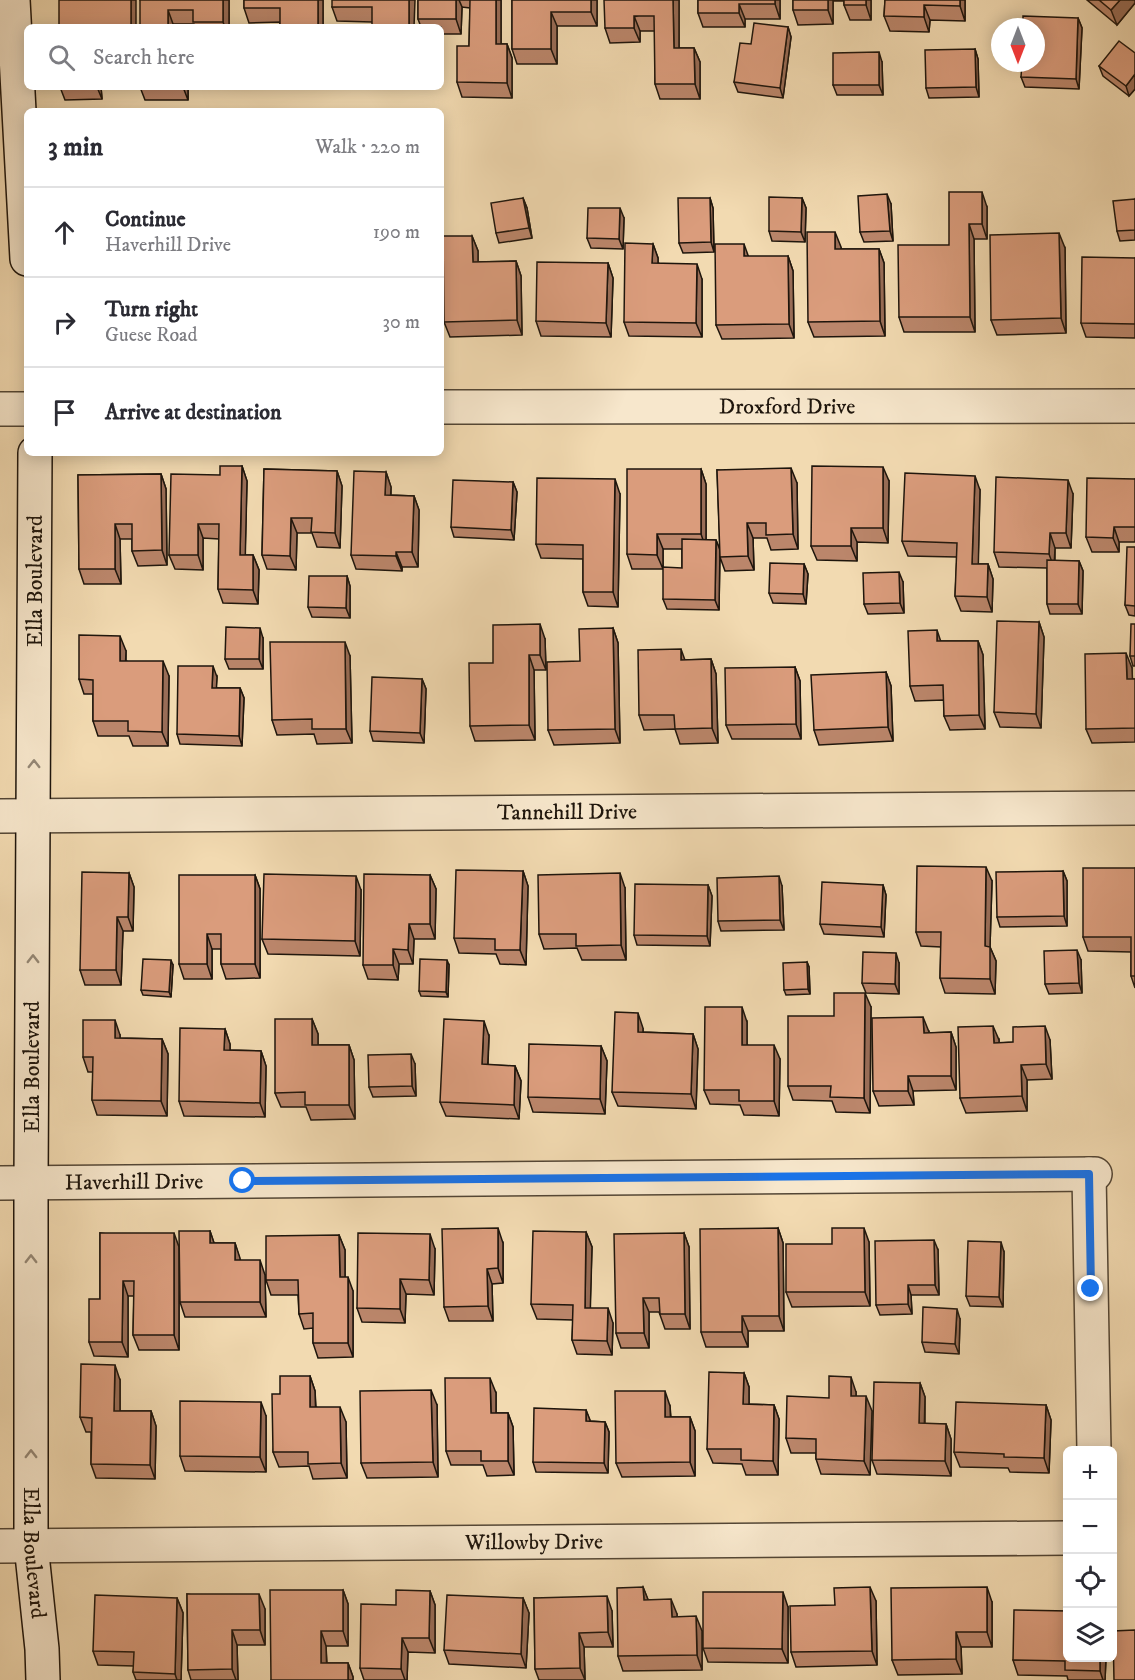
<!DOCTYPE html>
<meta charset="utf-8">
<style>
body{margin:0;font-family:"IM FELL DW Pica",serif;background:#f7f7f7;color:#2b2b33}
.controls{position:absolute;right:18px;bottom:18px;display:grid;overflow:hidden;border-radius:9px;box-shadow:0 3px 15px #0003}
.controls button{width:54px;height:54px;display:grid;place-items:center;padding:0;border:0;border-bottom:2px solid #e1e1e2;background:#fff;color:#2b2b33;font:30px sans-serif}
.compass{position:absolute;left:991px;top:18px;width:54px;height:54px;border-radius:50%;background:#fff;box-shadow:0 3px 15px #0003;rotate:180deg}
.stop{position:absolute;width:18px;height:18px;margin:-14px;border:4px solid #1a73e8;border-radius:50%;background:#fff}
.stop.end{background:#1a73e8;border-color:#fff;box-shadow:0 2px 6px #0008}
.list{margin:0;padding:0;list-style:none}
h2{display:flex;justify-content:space-between;align-items:center;height:78px;margin:0;padding:0 24px;font-size:26px}
h2 small{font-size:20px;font-weight:400;color:#7c7c81}
.list li{display:grid;grid-template-columns:39px 1fr auto;gap:18px;align-items:center;box-sizing:border-box;height:90px;padding:0 24px;border-top:2px solid #e1e1e2}
.list b{display:block;font-size:22px;white-space:nowrap}
.list p{margin:0;font-size:20px;white-space:nowrap;color:#7c7c81}
.list em{font-size:20px;font-style:normal;color:#7c7c81}
.icon{flex:none;width:33px;height:33px;fill:none;stroke:currentColor;stroke-width:2;stroke-linecap:round;stroke-linejoin:round}
.map{position:relative;flex:none;width:1135px;height:1680px;overflow:hidden}
.search{position:absolute;background:#fff;box-shadow:0 3px 15px #0003;left:24px;top:24px;width:420px;height:66px;display:flex;align-items:center;gap:15px;box-sizing:border-box;padding:0 21px;border-radius:9px;color:#7c7c81;font-size:22px}
.panel{position:absolute;background:#fff;box-shadow:0 3px 15px #0003;left:24px;top:108px;width:420px;height:348px;border-radius:9px}
.map>svg:first-child{display:block}
</style>
<div class="map">
<svg width="1135" height="1680" viewBox="0 0 1135 1680">
<rect width="100%" height="100%" fill="#f2dab1"/>
<filter id="stains"><feTurbulence type="fractalNoise" baseFrequency=".00333" numOctaves="4"/><feColorMatrix values="0 0 0 0 .2 0 0 0 0 .09 0 0 0 0 .02 0 0 0 .5 -.17"/></filter>
<radialGradient id="worn" r=".72"><stop offset=".6" stop-color="#630" stop-opacity="0"/><stop offset="1" stop-color="#630" stop-opacity=".3"/></radialGradient>
<g fill="none" stroke-linecap="round" stroke-linejoin="round">
<!-- street casing -->
<g stroke="#534635" stroke-width="36">
<g id="street">
<path id="s1" d="M441,407L1135,406"/>
<path d="M0,409H27"/>
<path id="s2" d="M0,816L1135,808"/>
<path d="M1089,1174L1094,1450"/>
<path id="s3" d="M0,1183L1095,1174"/>
<path id="s4" d="M0,1546L1068,1538"/>
</g>
</g>
<!-- secondary casing -->
<g stroke="#1e150c" stroke-width="36">
<g id="secondary">
<path d="M13,0L27,259"/>
<path id="s5" d="M35,453L31,1182V1545L42,1649L43,1680"/>
</g>
</g>
<!-- street -->
<use href="#street" stroke="#f7e7cc" stroke-width="33"/>
<!-- secondary -->
<use href="#secondary" stroke="#f7e7cc" stroke-width="33"/>
</g>
<!-- wall -->
<path fill="#bb866b" stroke="#1e150c" stroke-width="1.5" d="M140,0H229V27H195L194,24H173V27Z
M244,0H323V27H280V22L249,23L244,8Z
M415,0L372,22L337,21L332,7Z
M418,0H501V44H507L512,58V98L462,97L457,82L469,46L470,8L462,7L461,34H441V27H421L418,19Z
M512,0H597V26H557V64H517L512,49Z
M679,0V48H694L700,62V99H660L655,84V31H640V42L610,43L605,28Z
M698,0H780V19H745V27H703L698,13Z
M793,0H871V20H850L844,5V1H833V24L798,25L793,10Z
M885,0H965V21L930,20L929,32L890,31L884,16Z
M1087,0H1135V3L1117,25Z
M1078,18L1082,28L1079,89L1025,87L1021,77Z
M788,27L791,37L783,98L738,92L734,82L751,44Z
M975,49L978,59L979,97L929,98L926,88Z
M1135,53V89L1129,96L1103,76L1099,66Z
M882,62L883,95H837L833,85Z
M60,87H101L102,99L65,100Z
M140,87H188V100H145Z
M523,198L527,208L532,238L499,243L496,233Z
M710,198L713,208L714,252L683,253L679,243Z
M802,198L806,208L805,242L772,241L769,231Z
M1135,199V240L1120,241L1117,231Z
M891,204L893,241L864,242L860,232Z
M987,207V239H974L975,332H904L899,317L949,245Z
M624,218L623,249L591,248L587,238Z
M472,236L478,251V262L516,261L521,276L522,335L450,337L444,322Z
M653,244L658,258V263L702,279V337L629,336L624,322Z
M841,247V249H879L884,263L885,336L814,337L808,322Z
M1065,248L1066,333L997,335L991,320Z
M788,256L793,271L794,338L722,339L716,325Z
M1135,258V338L1086,337L1081,323Z
M608,263L613,278L611,337L541,336L536,321Z
M242,466L247,481L245,555H253L259,570L258,604L223,603L218,589L219,539L203,538V570L175,569L169,555L220,475Z
M264,469L337,471L342,486L340,548L317,547L312,533H297L296,570L267,569L262,555Z
M701,469L706,484V540H716L720,550L717,470L797,483L798,549L771,550L767,538H753L754,570L725,571L720,557V551L719,610L667,609L663,599L682,568V549H663V569H632L627,554Z
M386,472L391,487V495L414,496L419,510L418,567H402V571L356,569L351,555Z
M161,474L166,489L167,565L138,566L132,551V539H120L121,584H84L79,569L78,475Z
M1135,479V542H1119V552H1092L1086,537Z
M889,481L888,543L857,542V561L817,560L811,546Z
M513,482L517,492L514,540L454,537L451,527Z
M980,490L978,564H988L993,579L992,612L961,611L955,596L957,557L908,556L902,541Z
M620,494L618,607L588,606L583,592V559L541,558L536,544Z
M1073,494L1071,548H1055V561H1079L1083,571L1082,614H1050L1047,604V568L999,567L994,552Z
M1135,547V616L1129,615L1125,605Z
M804,564L808,574L806,604L773,603L769,593Z
M347,576L350,586V618L312,617L308,607Z
M903,582L904,613L868,614L864,604Z
M1039,622L1044,637L1041,728L1000,727L994,712Z
M1135,624V666H1133L1130,656Z
M613,628L618,643L620,743L554,745L548,730L580,661Z
M263,638V669H229L225,659Z
M545,639L546,670H534L535,740L475,741L470,726L493,663Z
M941,641H978L983,655L985,729L950,730L944,716V700L915,701L910,686Z
M126,651V661L169,676L168,746H133L129,736H98L93,721V694H84L79,679Z
M350,656L352,743L317,744L314,734L277,735L272,720Z
M711,659L716,674L718,743L680,744L675,729L644,730L639,715L685,660Z
M795,667L800,681L801,739H732L726,725Z
M1132,668V679H1135V742L1092,743L1086,729Z
M886,672L891,686L893,741L819,745L814,730Z
M217,677L216,688H240L244,698L242,746L180,744L177,734Z
M422,679L426,689L424,743L373,741L370,731Z
M1135,868V988L1131,976V952L1088,951L1083,937Z
M523,871L528,886L526,965L500,964L496,954L459,953L454,938Z
M1063,871L1067,881V926L1000,927L997,917Z
M129,873L134,887L133,931H123L121,985H85L80,970Z
M255,875L260,889V978L226,979L221,964V949H212V979H184L179,964Z
M430,875L436,889L435,939H414L413,964H399L398,980L368,979L363,965Z
M992,881L990,947L996,961L995,994L945,993L940,978L941,947L921,946L916,932Z
M708,885L712,896L710,946L637,945L634,935Z
M883,885L886,895L884,937L824,934L820,924Z
M782,886L784,930L721,931L718,921Z
M625,888L626,960H582L577,948L544,949L539,934Z
M361,890L360,956L268,954L262,939Z
M1081,960L1082,993L1049,994L1045,984Z
M807,962L809,967L810,994L786,995L784,990Z
M899,963V994L866,993L862,983Z
M173,965L171,997L143,995L141,990Z
M449,965L448,997L421,996L419,991Z
M871,1007L870,1113L836,1112L832,1101L793,1100L788,1086L834,1016Z
M312,1019L318,1034V1045H349L354,1060L355,1119L311,1120L306,1107H281L275,1093Z
M747,1022V1045L780,1059L779,1116L744,1115L740,1105L710,1104L704,1090Z
M643,1028V1032L693,1034L698,1049L696,1109L618,1106L612,1092Z
M225,1029L230,1044V1050L261,1051L266,1066L265,1117L184,1116L179,1101Z
M929,1032V1033L951,1032L956,1047V1090L913,1091L914,1105L879,1106L873,1091Z
M120,1035V1038L162,1039L168,1054L167,1116L97,1115L92,1100L93,1072H88L83,1057Z
M489,1036L488,1065L515,1066L521,1081L519,1119L446,1116L440,1102Z
M999,1040V1043L1050,1040L1052,1079L1027,1080V1111L966,1113L960,1098Z
M601,1046L607,1061L605,1114L533,1112L528,1097Z
M415,1064L416,1096L373,1097L369,1087Z
M778,1228L783,1243L784,1331H748V1347H706L701,1332Z
M210,1231L214,1243H235L240,1260L265,1275L266,1317H185L180,1302L179,1278V1350H139L133,1335L134,1296H128V1357L94,1356L89,1342L100,1299V1233L179,1246Z
M586,1232L592,1247L590,1308L613,1323L612,1355L577,1354L572,1340L573,1320L537,1319L531,1304Z
M684,1233L689,1247L690,1329H665L659,1312H649V1348H621L616,1333Z
M339,1235L345,1250V1277L353,1291V1357L318,1358L313,1343V1328L304,1329L299,1314L298,1295H271L266,1280Z
M869,1242L870,1306L792,1307L786,1292L832,1244Z
M503,1243V1283L492,1284L493,1321H449L444,1307Z
M435,1249L434,1295L406,1294L405,1323L362,1322L357,1308Z
M938,1250L939,1295H911L912,1314L880,1315L876,1305Z
M1004,1252L1003,1307L970,1306L966,1296Z
M960,1319L959,1354L925,1352L922,1342Z
M744,1373L749,1387V1404L774,1405L779,1419L778,1475H746L742,1464L713,1463L707,1449Z
M310,1376L315,1391L316,1407L346,1422L347,1478L313,1479L309,1466L279,1467L273,1452L280,1394Z
M120,1380V1411H151L156,1426L155,1479L96,1478L91,1464V1432H86L80,1417Z
M920,1383L925,1397V1424H946L951,1439V1476L877,1474L872,1460Z
M856,1392V1396L872,1411L870,1475L821,1474L816,1459V1453H791L786,1438L829,1398Z
M496,1393V1413H508L513,1427L514,1475L487,1476L483,1465H451L446,1451Z
M437,1405L438,1477L367,1478L361,1463Z
M1046,1405L1051,1420L1049,1473L1010,1472L1008,1468L960,1467L954,1452Z
M670,1406L671,1417H690L695,1431V1476L622,1477L616,1463Z
M586,1410L590,1421L605,1422L609,1432L608,1473L536,1472L533,1462Z
M266,1416V1472L185,1471L180,1456Z
M643,1587L648,1600L677,1614V1617L702,1631V1670L623,1671L618,1656Z
M343,1590L348,1604V1646H326L327,1663H348L353,1677V1680H271Z
M430,1591L435,1605V1653L408,1652L407,1680H364L360,1668L396,1605Z
M187,1594L265,1609V1645H237L238,1680H191L188,1670Z
M177,1598L183,1613L181,1680H136L133,1672L134,1666L98,1665L93,1651Z
M523,1598L529,1613L526,1668L449,1664L444,1650Z
M534,1598L612,1611L613,1647H584L585,1680H539L535,1669Z
M876,1601L877,1665L796,1667L791,1652L835,1605Z
M992,1602V1647H961L962,1674L898,1675L892,1660Z
M788,1607V1663L708,1662L703,1648Z
M1106,1658L1105,1680H1068L1067,1676L1018,1675L1013,1660Z"/>
<!-- shaded-wall -->
<path fill="#996d57" stroke="#1e150c" stroke-width="1.5" d="M131,0H136V27H131Z
M223,0H229V27H225L223,22Z
M318,0H323V27H318Z
M409,0H415L414,27H409Z
M456,0H459L462,7L461,34L456,19Z
M496,0H501V58L496,44Z
M591,0H597V26L591,12Z
M673,0H679V63L674,48Z
M775,0H780V19L775,4Z
M828,0H833V24L828,10Z
M866,0H871V20L866,5Z
M960,0H965V21L960,6Z
M1120,0H1135V3L1117,25L1111,10Z
M739,4L745,19V27L739,13Z
M924,5L930,20L929,32L924,17Z
M168,10L173,24V27H168Z
M551,12L557,26V64L551,49Z
M634,16L640,31V42L634,28Z
M1078,18L1082,28L1079,89L1076,79Z
M788,27L791,37L783,98L780,88Z
M507,44L512,58V98L507,83Z
M694,48L700,62V99L695,84Z
M975,49L978,59L979,97L976,87Z
M879,52L882,62L883,95L879,85Z
M1135,74V89L1129,96L1126,86Z
M97,87H101L102,99Z
M183,87H188V100Z
M982,192L987,207V239L982,224Z
M887,194L891,204L893,241L890,231Z
M523,198L527,208L532,238L529,228Z
M710,198L713,208L714,252L711,242Z
M802,198L806,208L805,242L801,232Z
M620,208L624,218L623,249L619,239Z
M969,224L974,239L975,332L970,317Z
M835,232L841,247V264L835,249Z
M1059,233L1065,248L1066,333L1061,318Z
M472,236L478,251V277L473,262Z
M653,244L658,258V278L652,263Z
M744,244L749,258L744,256Z
M879,249L884,263L885,336L880,321Z
M788,256L793,271L794,338L789,324Z
M516,261L521,276L522,335L517,320Z
M608,263L613,278L611,337L606,323Z
M697,264L702,279V337L696,323Z
M242,466L247,481L245,569L240,555Z
M883,467L889,481L888,543L883,528Z
M791,468L797,483L798,549L793,534Z
M701,469L706,484V549L701,534Z
M337,471L342,486L340,548L335,533Z
M386,472L391,487L390,509L385,495Z
M161,474L166,489L167,565L162,550Z
M975,476L980,490L978,579L972,564Z
M615,479L620,494L618,607L613,592Z
M1068,480L1073,494L1071,548L1066,533Z
M513,482L517,492L514,540L511,530Z
M414,496L419,510L418,567L412,552Z
M291,518L297,533L296,570L290,556Z
M747,523L753,538L754,570L748,556Z
M115,524L120,539L121,584L115,569Z
M198,524L203,538V570L198,555Z
M1114,527L1119,542V552L1113,538Z
M851,528L857,542V561L851,546Z
M1050,533L1055,548L1054,568L1049,554Z
M657,534L663,549V569L657,555Z
M716,540L720,550L719,610L715,600Z
M396,552L402,567V571L396,556Z
M253,555L259,570L258,604L253,590Z
M1079,561L1083,571L1082,614L1078,604Z
M804,564L808,574L806,604L803,594Z
M988,564L993,579L992,612L987,597Z
M899,572L903,582L904,613L900,603Z
M347,576L350,586V618L346,608Z
M1039,622L1044,637L1041,728L1036,714Z
M540,624L545,639L546,670L540,655Z
M260,628L263,638V669L259,659Z
M613,628L618,643L620,743L615,729Z
M937,630L942,645L937,641Z
M120,636L126,651L125,676L120,661Z
M978,641L983,655L985,729L979,715Z
M345,642L350,656L352,743L346,729Z
M681,649L686,663L681,660Z
M1126,653L1132,668L1133,693L1127,679Z
M529,655L534,670L535,740L529,725Z
M711,659L716,674L718,743L712,728Z
M163,661L169,676L168,746L162,732Z
M213,666L217,677L216,698L212,688Z
M795,667L800,681L801,739L796,724Z
M886,672L891,686L893,741L888,727Z
M422,679L426,689L424,743L420,733Z
M240,688L244,698L242,746L239,736Z
M986,867L992,881L990,947L996,961L995,994L990,979L985,946Z
M523,871L528,886L526,965L520,950Z
M1063,871L1067,881V926L1064,916Z
M129,873L134,887L133,931L128,917Z
M620,873L625,888L626,960L621,945Z
M255,875L260,889V978L255,964Z
M430,875L436,889L435,939L430,924Z
M356,876L361,890L360,956L355,941Z
M779,876L782,886L784,930L780,920Z
M708,885L712,896L710,946L707,936Z
M883,885L886,895L884,937L881,927Z
M117,917L123,931L121,985L116,970Z
M409,924L414,939L413,964L408,950Z
M207,934L212,949V979L207,964Z
M393,949L399,964L398,980L393,965Z
M1077,950L1081,960L1082,993L1079,983Z
M896,953L899,963V994L895,984Z
M171,960L173,965L171,997L169,992Z
M447,960L449,965L448,997L446,992Z
M807,962L809,967L810,994L808,989Z
M865,993L871,1007L870,1113L864,1098Z
M742,1007L747,1022V1059L742,1045Z
M638,1013L643,1028V1047L638,1032Z
M923,1017L929,1032V1048L924,1033Z
M312,1019L318,1034V1060L312,1045Z
M115,1020L120,1035V1053L115,1038Z
M484,1021L489,1036L487,1079L482,1064Z
M993,1026L999,1040V1057L994,1043Z
M1045,1026L1050,1040L1052,1079L1046,1064Z
M225,1029L230,1044V1065L224,1050Z
M951,1032L956,1047V1090L951,1076Z
M693,1034L698,1049L696,1109L691,1094Z
M162,1039L168,1054L167,1116L161,1101Z
M349,1045L354,1060L355,1119L349,1105Z
M774,1045L780,1059L779,1116L774,1101Z
M601,1046L607,1061L605,1114L600,1099Z
M261,1051L266,1066L265,1117L260,1103Z
M411,1054L415,1064L416,1096L412,1086Z
M1021,1065L1027,1080V1111L1022,1096Z
M515,1066L521,1081L519,1119L514,1105Z
M908,1076L913,1091L914,1105L908,1091Z
M498,1228L503,1243V1283L498,1268Z
M778,1228L783,1243L784,1331L779,1316Z
M864,1228L869,1242L870,1306L865,1292Z
M210,1231L215,1246L210,1243Z
M586,1232L592,1247L590,1322L585,1308Z
M174,1233L179,1247V1350L174,1335Z
M684,1233L689,1247L690,1329L685,1314Z
M430,1234L435,1249L434,1295L429,1280Z
M339,1235L345,1250V1292L340,1277Z
M934,1240L938,1250L939,1295L935,1285Z
M1001,1242L1004,1252L1003,1307L999,1297Z
M235,1243L240,1258V1275L235,1260Z
M260,1260L265,1275L266,1317L260,1302Z
M487,1269L492,1284L493,1321L488,1306Z
M348,1277L353,1291V1357L348,1343Z
M400,1279L406,1294L405,1323L400,1309Z
M123,1281L128,1296V1357L122,1342Z
M908,1285L911,1295L912,1314L908,1304Z
M643,1298L649,1312V1348L644,1333Z
M608,1308L613,1323L612,1355L607,1341Z
M957,1309L960,1319L959,1354L955,1344Z
M742,1316L748,1331V1347L742,1332Z
M115,1365L120,1380V1426L114,1411Z
M744,1373L749,1387V1419L743,1404Z
M310,1376L315,1391L316,1422L310,1407Z
M851,1377L856,1392V1411L851,1396Z
M490,1378L496,1393V1428L491,1413Z
M920,1383L925,1397L924,1438L919,1423Z
M431,1390L437,1405L438,1477L433,1462Z
M665,1391L670,1406L671,1431L665,1417Z
M866,1396L872,1411L870,1475L864,1461Z
M261,1402L266,1416V1472L260,1457Z
M774,1405L779,1419L778,1475L773,1461Z
M1046,1405L1051,1420L1049,1473L1044,1458Z
M340,1407L346,1422L347,1478L341,1463Z
M586,1410L590,1420V1431L586,1421Z
M151,1411L156,1426L155,1479L150,1465Z
M508,1413L513,1427L514,1475L508,1461Z
M690,1417L695,1431V1476L690,1462Z
M605,1422L609,1432L608,1473L604,1463Z
M946,1424L951,1439V1476L945,1461Z
M643,1587L649,1602L644,1600Z
M870,1587L876,1601L877,1665L872,1651Z
M987,1587L992,1602V1647L987,1632Z
M343,1590L348,1604V1646L343,1631Z
M430,1591L435,1605V1653L429,1638Z
M783,1592L788,1607V1663L782,1649Z
M259,1594L265,1609V1645L260,1630Z
M607,1596L612,1611L613,1647L608,1632Z
M177,1598L183,1613L181,1680H177L175,1674Z
M523,1598L529,1613L526,1668L521,1654Z
M671,1599L677,1614V1632L672,1617Z
M696,1616L702,1631V1670L697,1655Z
M232,1630L237,1645L238,1680H236L232,1669Z
M321,1631L326,1646L327,1677L321,1663Z
M956,1632L961,1647L962,1674L956,1659Z
M579,1633L584,1647L585,1680L580,1668Z
M402,1638L408,1652L407,1680H405L401,1669Z
M1100,1658H1106L1105,1680H1103L1100,1671Z
M348,1663L353,1677V1680H348Z"/>
<!-- building -->
<path fill="#da9c7c" stroke="#1e150c" stroke-width="1.5" d="M59,0H131V27H59Z
M140,0H223V22H193V10H168V27H140Z
M244,0H318V27H280V8H244Z
M332,0H409V27H372V7H332Z
M418,0H456V19H418Z
M470,0H496V44H507V83L457,82V46H469Z
M512,0H591V12H551V49H512Z
M604,0H673L674,48H694L695,84H655L654,16H634V28H605Z
M698,0H775V4H739V13H698Z
M793,0H828V10H793Z
M844,0H866V5H844Z
M885,0H960V6L924,5V17L884,16Z
M1099,0H1120L1111,10Z
M1023,16L1078,18L1076,79L1021,77L1022,63H1036V27H1023Z
M754,23L788,27L780,88L734,82L740,43L751,44Z
M1119,41L1135,53V74L1126,86L1099,66Z
M975,49L976,87L926,88L925,50Z
M879,52V85H833V53Z
M949,192H982V224H969L970,317H899L898,245H949Z
M887,194L890,231L860,232L858,196Z
M769,197L802,198L801,232L769,231Z
M523,198L529,228L496,233L491,203Z
M678,198H710L711,242L679,243Z
M1135,199V230L1117,231L1113,201Z
M588,208H620L619,239L587,238Z
M807,232H835V249H879L880,321L808,322Z
M1059,233L1061,318L991,320L990,235Z
M443,236H472L473,262L516,261L517,320L444,322Z
M625,243L653,244L652,263L697,264L696,323L624,322Z
M715,244H744V256H788L789,324L716,325Z
M1082,257L1135,258V324L1081,323Z
M537,262L608,263L606,323L536,321Z
M220,466H242L240,555H253V590L218,589L219,524H198V555H169L171,474L220,475Z
M812,466L883,467V528H851V546H811Z
M791,468L793,534L766,535V523H747L748,556L720,557L717,470Z
M264,469L337,471L335,533L311,532L312,518H291L290,556L262,555Z
M627,469H701V534H657V555L627,554Z
M354,471L386,472L385,495L414,496L412,552H396V556L351,555Z
M905,473L975,476L972,564H988L987,597L955,596L957,543L902,541Z
M161,474L162,550L132,551V524H115V569H79L78,475Z
M996,477L1068,480L1066,533H1050L1049,554L994,552Z
M537,478L615,479L613,592H583V545L536,544Z
M1087,478L1135,479V527H1114L1113,538L1086,537Z
M453,480L513,482L511,530L451,527Z
M682,539L716,540L715,600L663,599V567L682,568Z
M1127,547H1135V606L1125,605Z
M1047,560L1079,561L1078,604H1047Z
M770,563L804,564L803,594L769,593Z
M899,572L900,603L864,604L863,573Z
M309,576H347L346,608L308,607Z
M997,621L1039,622L1036,714L994,712Z
M540,624V655H529V725L470,726L469,663H493V625Z
M1131,624H1135V656H1130Z
M226,627L260,628L259,659H225Z
M613,628L615,729L548,730L547,662L580,661L579,629Z
M937,630V641H978L979,715L944,716L943,685L910,686L908,631Z
M79,635L120,636V661H163L162,732L128,731V721H93V680L79,679Z
M270,642H345L346,729H312V719L272,720Z
M681,649V660L711,659L712,728L675,729L674,715H639L638,650Z
M1126,653L1127,679H1135V728L1086,729L1085,654Z
M178,666H213L212,688H240L239,736L177,734Z
M795,667L796,724L726,725L725,668Z
M886,672L888,727L814,730L811,675Z
M372,677L422,679L420,733L370,731Z
M917,866L986,867L985,946L990,947V979L940,978L941,932H916Z
M1083,868H1135V976H1131V937H1083Z
M456,870L523,871L520,950H495V939L454,938Z
M1063,871L1064,916L997,917L996,872Z
M82,872L129,873L128,917H117L116,970H80Z
M620,873L621,945L576,946V934H539L538,875Z
M264,874L356,876L355,941L262,939Z
M364,874L430,875V924H409L408,950L393,949V965H363Z
M179,875H255V964H221V934H207V964H179Z
M779,876L780,920L718,921L717,878Z
M822,882L883,885L881,927L820,924Z
M635,884L708,885L707,936L634,935Z
M1077,950L1079,983L1045,984L1044,951Z
M863,952L896,953L895,984L862,983Z
M143,959L171,960L169,992L141,990Z
M420,959L447,960L446,992L419,991Z
M807,962L808,989L784,990L783,963Z
M834,993H865L864,1098L830,1097L831,1086H788V1016H834Z
M705,1007H742V1045H774V1101H739V1090H704Z
M615,1012L638,1013V1032L693,1034L691,1094L612,1092Z
M923,1017L924,1033L951,1032V1076H908V1091H873L872,1018Z
M275,1019H312V1045H349V1105H305V1092L275,1093Z
M444,1019L484,1021L482,1064L515,1066L514,1105L440,1102Z
M83,1020H115V1038L162,1039L161,1101L92,1100L93,1057H83Z
M993,1026L994,1043L1013,1042V1027L1045,1026L1046,1064L1021,1065L1022,1096L960,1098L958,1027Z
M180,1028L225,1029L224,1050L261,1051L260,1103L179,1101Z
M529,1044L601,1046L600,1099L528,1097Z
M411,1054L412,1086L369,1087L368,1055Z
M498,1228V1268L487,1269L488,1306L444,1307L442,1229Z
M778,1228L779,1316H742V1332H701L700,1229Z
M832,1228H864L865,1292H786V1244H832Z
M179,1231H210V1243H235V1260H260V1302H180Z
M533,1231L586,1232L585,1308H608L607,1341L572,1340L573,1305L531,1304Z
M100,1233H174V1335H133L134,1281H123L122,1342H89V1299H100Z
M358,1233L430,1234L429,1280L400,1279V1309L357,1308Z
M684,1233L685,1314H660L659,1298H643L644,1333H616L614,1234Z
M339,1235L340,1277H348V1343H313V1313L299,1314L298,1280H266V1236Z
M934,1240L935,1285H908V1304L876,1305L875,1241Z
M968,1241L1001,1242L999,1297L966,1296Z
M923,1307L957,1309L955,1344L922,1342Z
M81,1364L115,1365L114,1411H151L150,1465L91,1464L92,1418L80,1417Z
M709,1372L744,1373L743,1404L774,1405L773,1461L741,1460V1449H707Z
M280,1376H310V1407H340L341,1463L308,1464V1452H273L272,1394H280Z
M829,1376L851,1377V1396H866L864,1461L816,1459V1439L786,1438L787,1396L829,1398Z
M445,1378H490L491,1413H508V1461H481V1451H446Z
M874,1382L920,1383L919,1423L946,1424L945,1461L872,1460Z
M431,1390L433,1462L361,1463L360,1391Z
M615,1391H665V1417H690V1462L616,1463Z
M180,1401L261,1402L260,1457L180,1456Z
M956,1402L1046,1405L1044,1458L1004,1457V1454L954,1452Z
M534,1408L586,1410V1421L605,1422L604,1463L533,1462Z
M643,1587L644,1600L671,1599L672,1617L696,1616L697,1655L618,1656L617,1588Z
M870,1587L872,1651L791,1652L790,1606L835,1605L834,1588Z
M987,1587V1632H956V1659L892,1660L891,1588Z
M270,1590H343V1631H321V1663H348V1680H271Z
M396,1590L430,1591L429,1638H402L401,1669L360,1668L361,1604L396,1605Z
M703,1592H783L782,1649L703,1648Z
M187,1594H259L260,1630H232V1669L188,1670Z
M95,1595L177,1598L175,1674L133,1672L134,1652L93,1651Z
M447,1595L523,1598L521,1654L444,1650Z
M607,1596L608,1632L579,1633L580,1668L535,1669L534,1598Z
M1014,1610L1068,1611V1658H1100V1671L1065,1670V1661L1013,1660Z
M1135,1630V1680H1114L1113,1631Z"/>
<!-- one-way arrows -->
<defs><path id="oneway-chevron" d="M-2-3.5L2.5 0L-2 3.5" fill="none" stroke-width="1.6" stroke-linecap="round" stroke-linejoin="round" transform="scale(1.5)"/></defs>
<g stroke="#958876">
<use href="#oneway-chevron" transform="translate(34 764) rotate(-90)"/>
<use href="#oneway-chevron" transform="translate(33 959) rotate(-90)"/>
<use href="#oneway-chevron" transform="translate(31 1259) rotate(-90)"/>
<use href="#oneway-chevron" transform="translate(31 1454) rotate(-90)"/>
</g>
<g fill="none" stroke-linecap="round" stroke-linejoin="round">
<!-- route -->
<path stroke="#1a73e8" stroke-width="8" d="M243,1181L1089,1174L1091,1289"/>
</g>
<g text-anchor="middle" dominant-baseline="central" stroke-width="5" stroke-linejoin="round" paint-order="stroke">
<!-- street labels -->
<g font-size="22" fill="#1e150c" stroke="#f7e7cc">
<text stroke="none"><textPath href="#s1" startOffset="346">Droxford Drive</textPath></text>
<text transform="translate(35 581) rotate(-90)">Ella Boulevard</text>
<text stroke="none"><textPath href="#s2" startOffset="567">Tannehill Drive</textPath></text>
<text transform="translate(32 1067) rotate(-90)">Ella Boulevard</text>
<text stroke="none"><textPath href="#s3" startOffset="134">Haverhill Drive</textPath></text>
<text stroke="none"><textPath href="#s4" startOffset="534">Willowby Drive</textPath></text>
<text stroke="none"><textPath href="#s5" startOffset="1100">Ella Boulevard</textPath></text>
</g>
</g>
<rect width="100%" height="100%" filter="url(#stains)"/>
<rect width="100%" height="100%" fill="url(#worn)"/>
</svg>
<div class="controls">
<button>+</button>
<button>−</button>
<button><svg class="icon" aria-label="locate" viewBox="0 0 24 24"><circle cx="12" cy="12" r="6"/><path d="M12 2v4M12 18v4M2 12h4M18 12h4"/></svg></button>
<button><svg class="icon" aria-label="layers" viewBox="0 0 24 24"><path d="M12 4l9 5-9 5-9-5zM3 14l9 5 9-5"/></svg></button>
</div>
<svg class="compass" viewBox="-18 -18 36 36"><path d="M0-13l5 13h-10z" fill="#e53935"/><path d="M0 13l5-13h-10z" fill="#7c7c81"/></svg>
<div class="stop" style="left:243px;top:1181px"></div>
<div class="stop end" style="left:1091px;top:1289px"></div>
<div class="search"><svg class="icon" aria-label="search" viewBox="0 0 24 24"><circle cx="10" cy="10" r="6"/><path d="M15 15l6 6"/></svg>Search here</div>
<section class="panel">
<h2>3 min<small>Walk · 220 m</small></h2>
<ul class="list">
<li><svg class="icon" aria-label="ahead" viewBox="0 0 24 24"><path d="M12 20V5M6 11l6-6 6 6"/></svg><div><b>Continue</b><p>Haverhill Drive</p></div><em>190 m</em></li>
<li><svg class="icon" aria-label="right" viewBox="0 0 24 24"><path d="M7 20v-9h11M14 6l5 5-5 5"/></svg><div><b>Turn right</b><p>Guese Road</p></div><em>30 m</em></li>
<li><svg class="icon" aria-label="arrive" viewBox="0 0 24 24"><path d="M6 21V4h12l-3 4 3 4H6"/></svg><div><b>Arrive at destination</b></div></li>
</ul>
</section>
</div>
